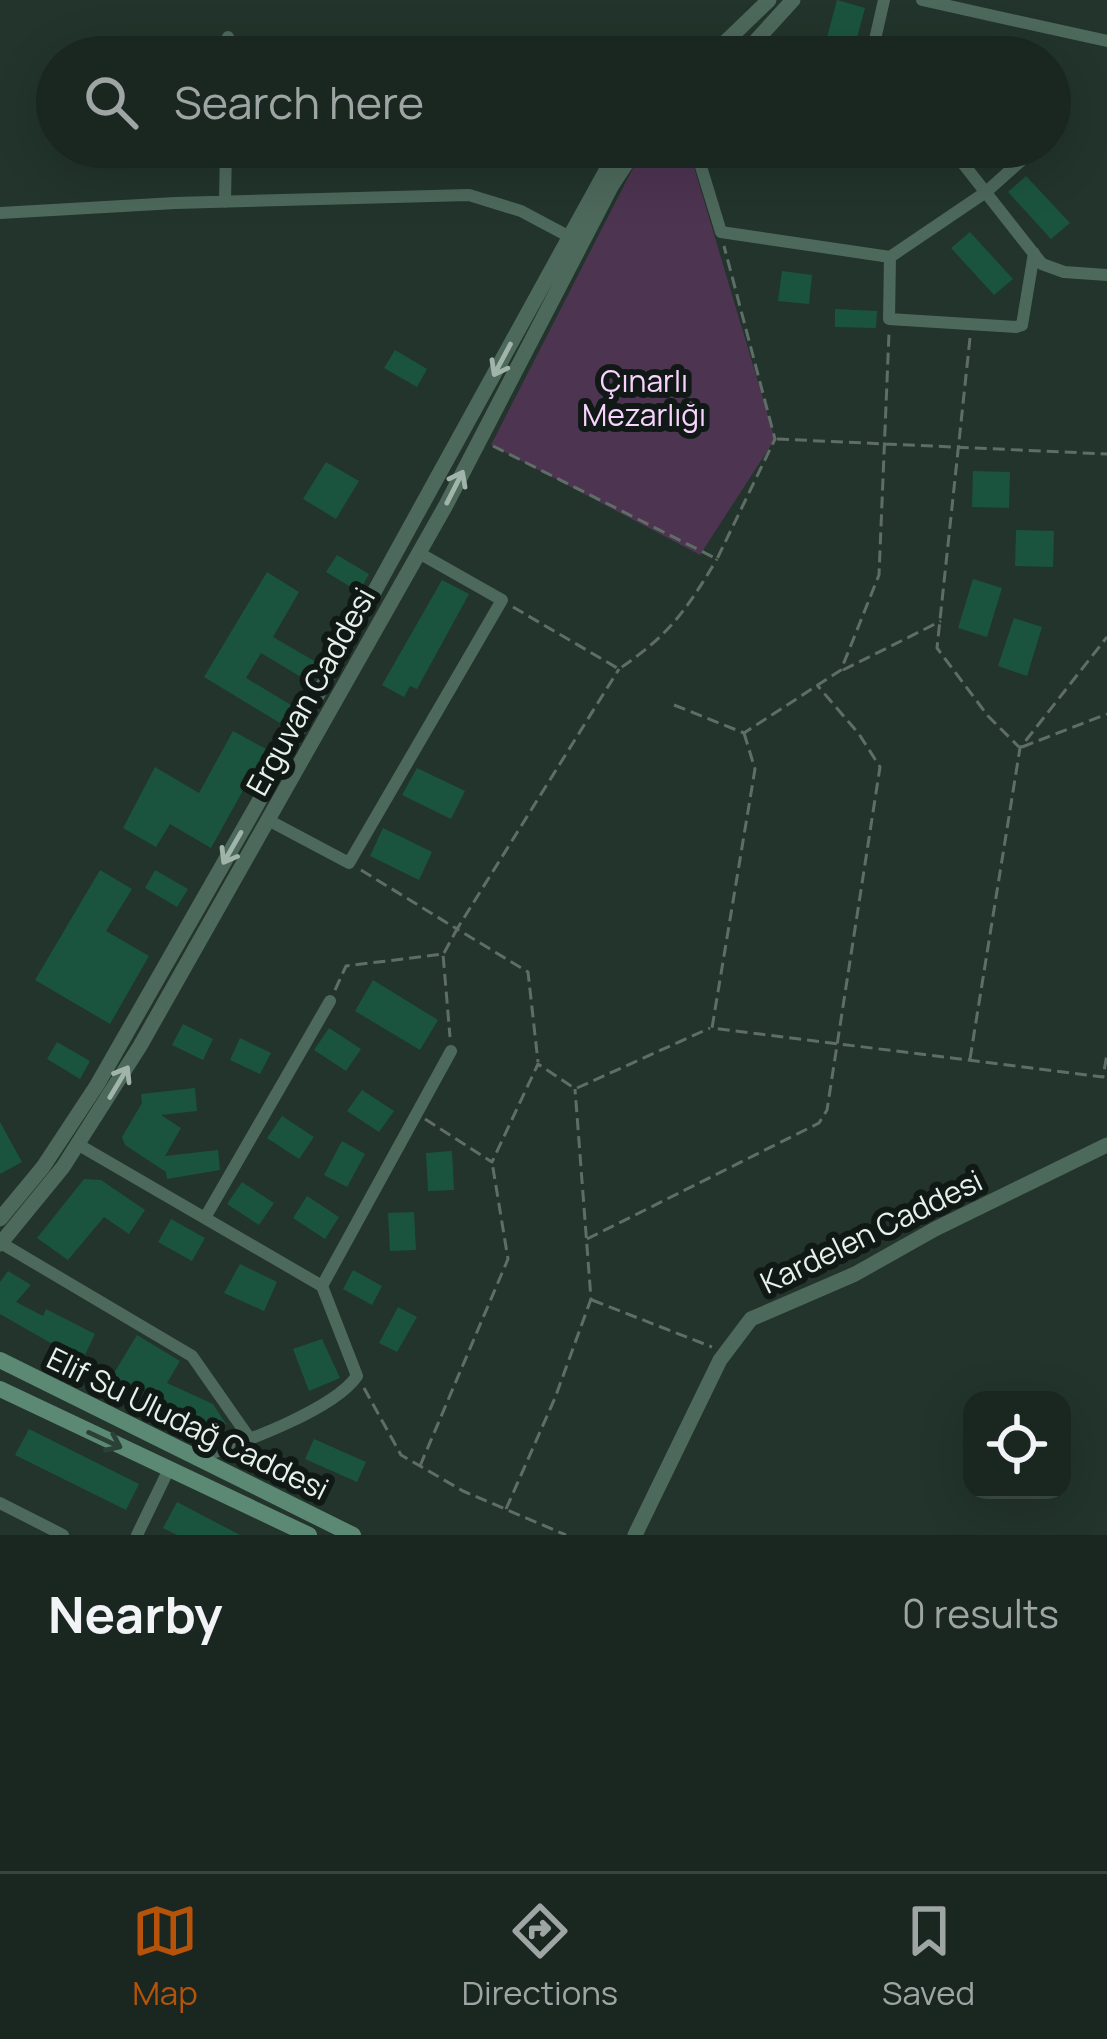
<!DOCTYPE html>
<meta charset="utf-8">
<style>
body{margin:0;font-family:Manrope,sans-serif;background:#27332d;color:#f1f3f6}
.controls{position:absolute;right:36px;bottom:36px;display:grid;overflow:hidden;border-radius:24px;box-shadow:0 12px 48px #0002}
.controls button{width:108px;height:108px;display:grid;place-items:center;padding:0;border:0;border-bottom:3px solid #38443e;background:#1a2720;color:#f1f3f6;font:60px sans-serif}
.list{margin:0;padding:0;list-style:none}
h2{display:flex;justify-content:space-between;align-items:center;height:156px;margin:0;padding:0 48px;font-size:51px}
h2 small{font-size:39px;font-weight:400;color:#9fa5a5}
.icon{flex:none;width:66px;height:66px;fill:none;stroke:currentColor;stroke-width:2;stroke-linecap:round;stroke-linejoin:round}
.map{position:relative;flex:none;width:1107px;height:1535px;overflow:hidden}
.search{position:absolute;background:#1a2720;box-shadow:0 12px 48px #0002;left:36px;right:36px;top:36px;height:132px;display:flex;align-items:center;gap:30px;box-sizing:border-box;padding:0 42px;border-radius:66px;color:#9fa5a5;font-size:45px}
.sheet{height:336px;background:#1a2720}
nav{display:flex;justify-content:space-around;align-items:center;box-sizing:border-box;height:168px;border-top:3px solid #38443e;background:#1a2720;font-size:33px;color:#9fa5a5}
nav a{display:grid;justify-items:center;gap:6px}
nav .on{color:#b45309}
.map>svg:first-child{display:block}
</style>
<div class="map">
<svg width="1107" height="1535" viewBox="0 0 1107 1535">
<rect width="100%" height="100%" fill="#22342b"/>
<!-- green -->
<path fill="#4d3451" d="M652,147H688L775,439L700,555L491,445L634,166Z"/>
<!-- building -->
<path fill="#1b543e" d="M837,0L865,8L855,45L827,37Z
M766,147H812L811,159L766,154Z
M1026,176L1070,223L1051,239L1008,192Z
M970,232L1013,279L994,295L951,248Z
M782,271L812,275L809,304L778,301Z
M835,309L877,311L876,328L835,327Z
M395,350L427,369L417,387L384,368Z
M326,462L359,481L336,519L303,499Z
M973,471L1010,472L1009,508L972,507Z
M1016,530L1054,531L1053,567L1015,566Z
M337,555L369,574L359,592L326,572Z
M267,572L299,592L273,637L316,662L306,680L261,653L246,678L291,705L280,723L204,677Z
M973,579L1002,588L987,637L958,628Z
M442,580L469,594L417,689L410,686L404,697L382,685Z
M1014,618L1042,627L1027,676L998,666Z
M233,731L266,749L211,848L170,824L156,847L123,828L155,767L199,793Z
M417,768L465,791L451,819L402,795Z
M383,828L432,852L419,880L370,856Z
M100,870L132,889L106,931L149,956L110,1024L35,980Z
M155,870L188,889L177,907L145,888Z
M373,980L438,1020L420,1050L355,1011Z
M183,1024L213,1039L203,1060L172,1045Z
M329,1028L361,1049L346,1071L314,1050Z
M240,1038L271,1053L260,1074L230,1060Z
M57,1042L90,1061L80,1079L47,1059Z
M195,1088L197,1111L161,1115L181,1128L165,1156L218,1150L220,1170L167,1179L166,1172L125,1145L122,1137L142,1103L141,1094Z
M362,1090L394,1111L379,1132L347,1111Z
M282,1116L314,1137L299,1159L267,1138Z
M0,1122L22,1162L0,1174Z
M342,1141L365,1154L347,1187L324,1175Z
M452,1151L454,1190L428,1191L426,1153Z
M84,1179L101,1180L145,1210L129,1234L104,1217L68,1260L37,1238Z
M242,1182L274,1203L259,1225L227,1204Z
M307,1196L339,1217L325,1239L293,1218Z
M414,1212L416,1250L390,1251L388,1213Z
M171,1219L205,1238L192,1261L158,1242Z
M240,1264L277,1282L264,1311L224,1293Z
M353,1270L382,1286L372,1305L343,1289Z
M8,1271L31,1285L16,1302L43,1316L46,1309L95,1334L82,1361L0,1314V1282Z
M398,1307L417,1317L397,1352L379,1343Z
M137,1335L180,1361L167,1383L213,1404L226,1424L221,1435L157,1400L154,1404L111,1378Z
M322,1339L340,1378L309,1391L293,1349Z
M29,1429L139,1484L126,1510L15,1455Z
M314,1439L366,1462L357,1482L305,1459Z
M177,1502L240,1535H177L163,1528Z"/>
<g fill="none" stroke-linecap="round" stroke-linejoin="round">
<!-- path -->
<path stroke="#5e6e66" stroke-width="3" stroke-dasharray="12 6" stroke-linecap="butt" d="M970,338L937,648L988,716L1019,747
M777,439L1107,454
M493,446L717,559L775,439L724,246
M513,607L619,669C670,634 685,612 717,559
M843,670L941,621
M674,705L744,733L841,670L879,575L889,333
M744,733L755,769L712,1028L1103,1077L1107,1054
M1022,747L1107,714
M361,870L457,929L619,669
M444,953L457,929L528,972L538,1062
M335,990L346,966L443,954L450,1037
M970,1059L1020,748L1107,637
M577,1088L710,1028
M425,1119L492,1162L538,1064L574,1088
M587,1239L819,1123L827,1110L880,767L859,734L817,685
M592,1300L712,1347
M364,1388L401,1455L463,1491L566,1535
M420,1466L508,1259L492,1162
M506,1509L555,1398L591,1299L575,1089"/>
<!-- minor -->
<path stroke="#4d695b" stroke-width="12" d="M922,0L1107,41
M228,57V37
M871,57L884,0
M695,147L721,232L890,257
M950,147L1042,264L1064,272L1107,275
M225,202L226,147
M0,213L175,203L469,195L521,211L568,236
M890,257L889,319L1016,327L1022,325L1034,253
M890,257L986,192L1033,150L1031,147
M268,820L349,863L502,600L419,553
M79,1145L322,1286L357,1376C333,1411 238,1444 196,1459
M206,1216L330,1001
M1,1243L192,1356L250,1439
M322,1286L451,1051
M0,1503L63,1535
M137,1535L169,1469"/>
<!-- tertiary -->
<path stroke="#4d695b" stroke-width="15" d="M710,57L769,0
M741,57L793,0
M0,1219L43,1167L97,1085L258,803L619,147
M0,1244L63,1167L140,1046L446,505L611,187L637,147
M635,1535L720,1360L751,1319L855,1274L935,1229L1107,1145"/>
<!-- secondary -->
<path stroke="#5b8974" stroke-width="16" d="M0,1360L353,1535
M0,1389L309,1535"/>
</g>
<!-- one-way arrows -->
<defs><path id="oneway-shaft" d="M-6 0H5M1.5-3L5.5 0L1.5 3" fill="none" stroke-width="1.6" stroke-linecap="round" stroke-linejoin="round" transform="scale(3)"/></defs>
<g stroke="#a1b4aa">
<use href="#oneway-shaft" transform="translate(502 360) rotate(118)"/>
<use href="#oneway-shaft" transform="translate(455 487) rotate(-63)"/>
<use href="#oneway-shaft" transform="translate(232 848) rotate(120)"/>
<use href="#oneway-shaft" transform="translate(119 1082) rotate(-59)"/>
</g>
<use stroke="#2b4037" href="#oneway-shaft" transform="translate(105 1440) rotate(25)"/>
<g text-anchor="middle" dominant-baseline="central" stroke-width="12" stroke-linejoin="round" paint-order="stroke">
<!-- park labels -->
<g font-size="30" fill="#f9d3ff" stroke="#111916">
<text x="644" y="380">Çınarlı<tspan x="644" dy="34">Mezarlığı</tspan></text>
</g>
<!-- street labels -->
<g font-size="30" fill="#e6f1eb" stroke="#111916">
<text transform="translate(310 691) rotate(-61)">Erguvan Caddesi</text>
<text transform="translate(871 1231) rotate(-26)">Kardelen Caddesi</text>
<text transform="translate(188 1423) rotate(26)">Elif Su Uludağ Caddesi</text>
</g>
</g>
</svg>
<div class="controls">
<button><svg class="icon" aria-label="locate" viewBox="0 0 24 24"><circle cx="12" cy="12" r="6"/><path d="M12 2v4M12 18v4M2 12h4M18 12h4"/></svg></button>
</div>
<div class="search"><svg class="icon" aria-label="search" viewBox="0 0 24 24"><circle cx="10" cy="10" r="6"/><path d="M15 15l6 6"/></svg>Search here</div>
</div>
<section class="sheet">
<h2>Nearby<small>0 results</small></h2>
<ul class="list">
</ul>
</section>
<nav>
<a class="on"><svg class="icon" aria-label="map" viewBox="0 0 24 24"><path d="M3 6l6-2 6 2 6-2v14l-6 2-6-2-6 2zM9 4v14M15 6v14"/></svg>Map</a>
<a><svg class="icon" aria-label="directions" viewBox="0 0 24 24"><path d="M12 3l9 9-9 9-9-9zM9 14v-3h6M13 9l2 2-2 2"/></svg>Directions</a>
<a><svg class="icon" aria-label="saved" viewBox="0 0 24 24"><path d="M7 4h10v16l-5-4-5 4z"/></svg>Saved</a>
</nav>
